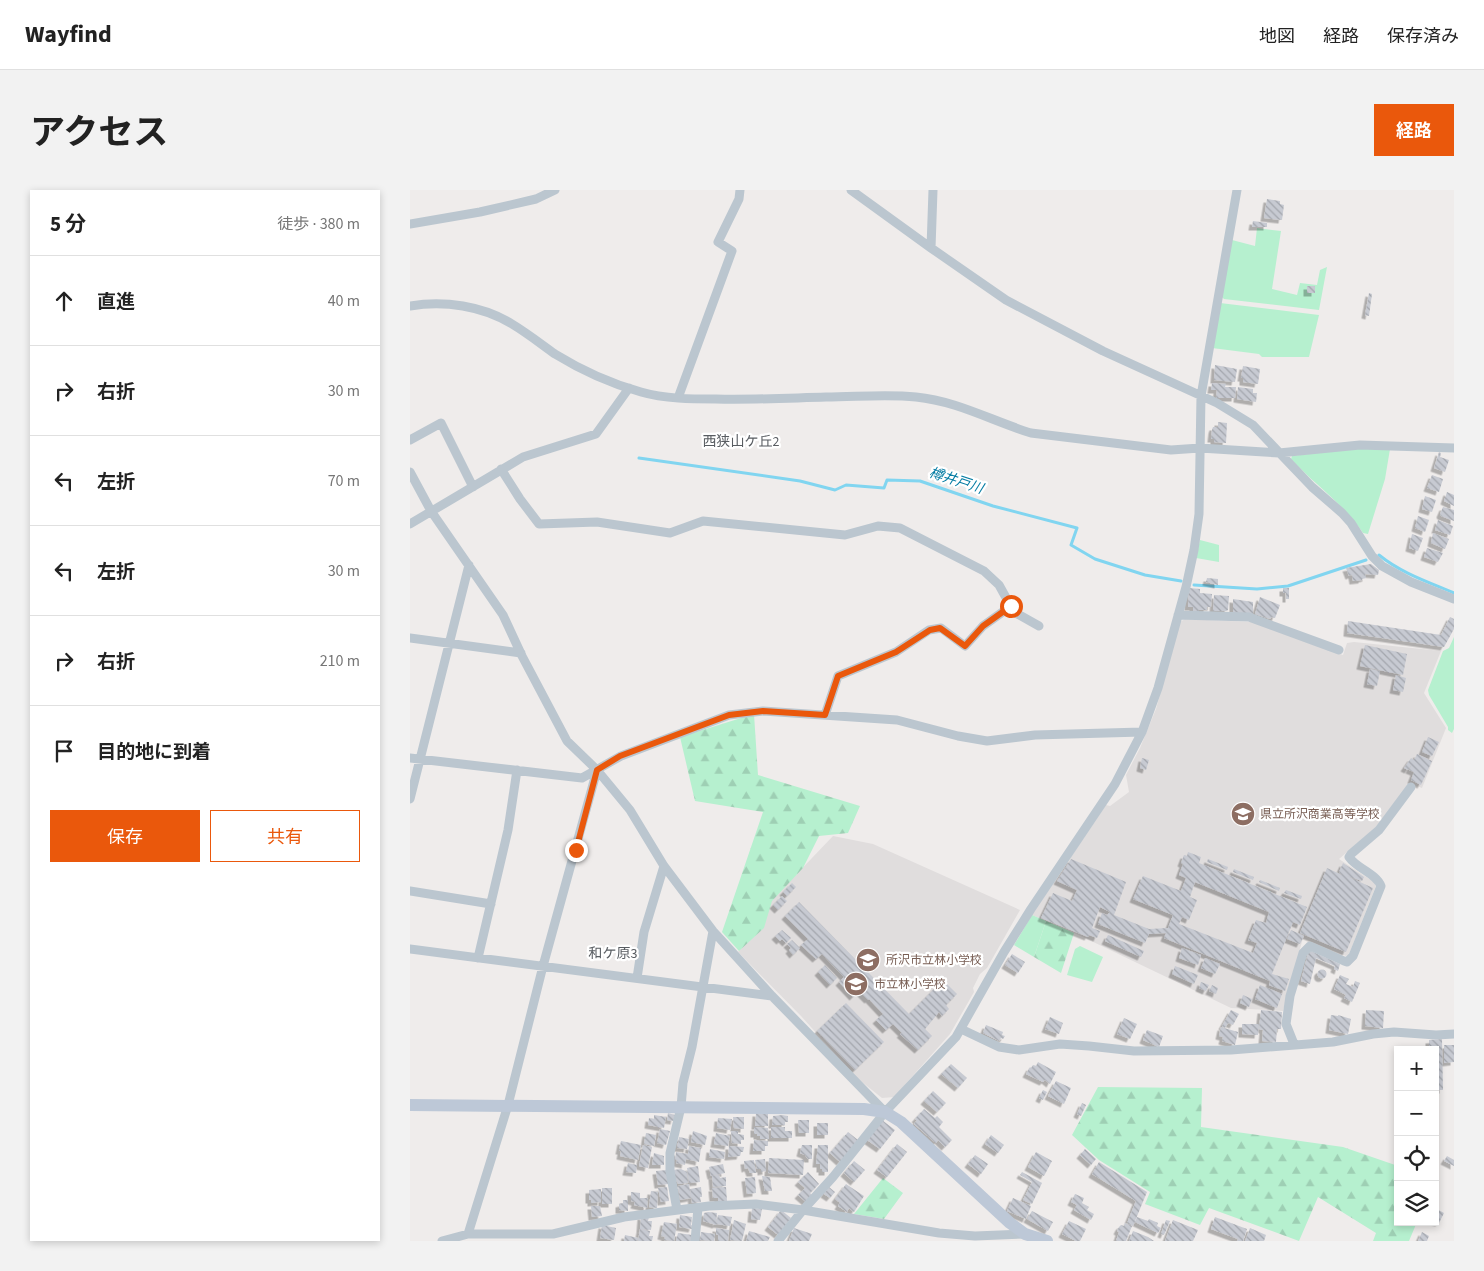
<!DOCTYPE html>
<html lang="ja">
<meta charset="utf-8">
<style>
body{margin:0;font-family:"Source Sans 3","Noto Sans JP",sans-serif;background:#f2f2f2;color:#222}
.controls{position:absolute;right:15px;bottom:15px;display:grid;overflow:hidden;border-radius:0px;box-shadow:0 2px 8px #0003}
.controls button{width:45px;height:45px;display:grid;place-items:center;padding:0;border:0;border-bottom:1px solid #e0e0e0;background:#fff;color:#222;font:25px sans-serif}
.stop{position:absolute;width:15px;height:15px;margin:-11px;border:4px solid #ea580c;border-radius:50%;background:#fff}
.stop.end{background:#ea580c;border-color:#fff;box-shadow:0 1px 5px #0008}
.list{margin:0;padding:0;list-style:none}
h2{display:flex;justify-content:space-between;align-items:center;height:65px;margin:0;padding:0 20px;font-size:21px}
h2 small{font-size:16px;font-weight:400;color:#767676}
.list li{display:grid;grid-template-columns:32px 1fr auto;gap:15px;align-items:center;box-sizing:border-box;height:90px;padding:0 20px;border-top:1px solid #e0e0e0}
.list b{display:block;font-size:19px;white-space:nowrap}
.list em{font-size:16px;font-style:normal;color:#767676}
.actions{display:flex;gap:10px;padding:15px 20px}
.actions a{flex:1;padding:11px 0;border:1px solid #ea580c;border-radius:0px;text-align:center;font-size:18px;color:#ea580c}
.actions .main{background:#ea580c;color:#fff}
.icon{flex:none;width:28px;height:28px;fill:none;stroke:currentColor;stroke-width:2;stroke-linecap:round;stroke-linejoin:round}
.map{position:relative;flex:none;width:1044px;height:1051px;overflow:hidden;border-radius:0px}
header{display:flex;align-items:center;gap:30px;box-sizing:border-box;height:70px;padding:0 25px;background:#fff;border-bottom:1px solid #e0e0e0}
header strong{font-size:24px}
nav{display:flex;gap:28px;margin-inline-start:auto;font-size:18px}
.intro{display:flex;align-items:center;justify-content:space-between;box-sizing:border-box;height:120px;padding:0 30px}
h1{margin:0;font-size:35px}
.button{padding:12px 22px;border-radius:0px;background:#ea580c;color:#fff;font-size:18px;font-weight:700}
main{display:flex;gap:30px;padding:0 30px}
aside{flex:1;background:#fff;border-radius:0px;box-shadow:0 2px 8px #0003}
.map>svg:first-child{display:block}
</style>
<header>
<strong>Wayfind</strong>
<nav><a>地図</a><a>経路</a><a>保存済み</a></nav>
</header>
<div class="intro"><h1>アクセス</h1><a class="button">経路</a></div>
<main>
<aside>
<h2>5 分<small>徒歩 · 380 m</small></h2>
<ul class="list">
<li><svg class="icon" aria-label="ahead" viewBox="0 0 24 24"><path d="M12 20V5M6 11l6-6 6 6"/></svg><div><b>直進</b></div><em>40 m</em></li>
<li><svg class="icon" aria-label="right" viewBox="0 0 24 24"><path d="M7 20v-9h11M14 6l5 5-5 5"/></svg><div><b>右折</b></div><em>30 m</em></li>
<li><svg class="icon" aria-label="left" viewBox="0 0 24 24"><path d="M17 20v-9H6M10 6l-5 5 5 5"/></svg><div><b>左折</b></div><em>70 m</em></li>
<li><svg class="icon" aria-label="left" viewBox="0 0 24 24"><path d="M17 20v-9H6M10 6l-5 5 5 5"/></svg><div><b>左折</b></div><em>30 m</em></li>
<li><svg class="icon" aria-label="right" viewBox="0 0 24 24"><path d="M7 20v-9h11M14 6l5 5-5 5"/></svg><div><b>右折</b></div><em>210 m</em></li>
<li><svg class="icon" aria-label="arrive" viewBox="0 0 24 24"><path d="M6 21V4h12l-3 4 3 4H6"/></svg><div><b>目的地に到着</b></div></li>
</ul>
<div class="actions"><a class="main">保存</a><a>共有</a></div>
</aside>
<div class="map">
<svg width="1044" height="1051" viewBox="0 0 1044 1051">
<defs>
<pattern id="forest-firs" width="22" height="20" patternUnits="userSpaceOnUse" patternTransform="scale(1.25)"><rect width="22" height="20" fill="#b6f0cf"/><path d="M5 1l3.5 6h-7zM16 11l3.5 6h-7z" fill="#9ecfb4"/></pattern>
<pattern id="building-back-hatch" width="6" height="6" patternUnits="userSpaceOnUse" patternTransform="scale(1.25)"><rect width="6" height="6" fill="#c7cad2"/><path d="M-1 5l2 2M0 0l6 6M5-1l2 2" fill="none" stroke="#a3a6ad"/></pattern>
<filter id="shadow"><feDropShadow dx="-3.5" dy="3.5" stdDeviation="0" flood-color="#0004"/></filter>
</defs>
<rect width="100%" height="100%" fill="#efeceb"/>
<!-- education -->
<path fill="#e0dddd" d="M775,429L842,432L933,465L937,453L944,452L1031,461L1014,503L1036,538L1012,598L999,593L967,636L929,669L964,692L966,696L939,764L936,766L893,748L873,821L821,818L675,748L622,725L696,615L700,616L719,602L716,585L730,558L746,519L770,432Z
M423,646L463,654L610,720L577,778L570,784L563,798L564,802L540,844L484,907L472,908L447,888L391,826L328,762L350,738L358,714Z"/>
<!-- green -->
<path fill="#b6f0cf" d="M847,38L871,41L862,99L887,105L890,93L907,95L910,80L917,77L909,120L814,109L811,106L822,50L845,56Z
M810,113L909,125L899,167H852L849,164L802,158Z
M939,259H980L975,289L958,344L953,343C934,314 905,295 881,269L882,266Z
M790,350L809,355V372L786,368Z
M1044,447V539L1042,543L1038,540V537L1019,505L1018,500L1033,461L1039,458Z
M622,725L636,731L624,767L604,755Z
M670,756L693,767L682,792L657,785L665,759Z"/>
<!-- forest -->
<path fill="url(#forest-firs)" d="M344,524L348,585L450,616L438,643L409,646L393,678L362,711L354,738L329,761L312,742L353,622L285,611L270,547Z
M636,731L664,743L651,783L624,767Z
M688,897L792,898L791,937L933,957L988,976V1032H1007L999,1051H963L966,1043L908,1007L889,1051L799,1018L790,1035L735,1014L740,1002L689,970L662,945Z
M473,988L493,1003L474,1029L444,1024Z"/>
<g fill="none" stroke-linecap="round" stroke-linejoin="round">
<!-- stream -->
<path stroke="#81d5f0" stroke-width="3" d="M229,268L390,291L425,300L436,295L474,298L477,290L510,291L583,316L667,338L661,355L685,369L735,385L771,391
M969,365C991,383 1018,392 1044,403
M784,395L847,399L878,396L956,370"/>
</g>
<!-- building -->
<path fill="url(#building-back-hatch)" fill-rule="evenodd" filter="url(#shadow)" d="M857,9L870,11V14L874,15L872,30L854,28Z
M843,31L857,33V37H842Z
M897,96H905V103H897Z
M959,103L962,104L959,126L955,125Z
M805,175L827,179L825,192L804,190Z
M833,176L850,179L848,194L833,192V188H831Z
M802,193L816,194L815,197H826L825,208H806L807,200H801Z
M828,197L843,199V203H847L846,212L827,209Z
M808,232L817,233L816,253L804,252V249H801L802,240L803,237H808Z
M1029,262L1031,263L1030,267L1039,270L1035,282L1024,278Z
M1022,285L1033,289L1029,302L1017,298Z
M1037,302L1044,305V316L1034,311Z
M1015,306L1026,310L1022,322L1012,319Z
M1033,317L1044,320V331L1031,326L1030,324Z
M1008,326L1019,330L1015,342L1005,338Z
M1028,330L1043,336L1040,345L1025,340Z
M1023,343L1039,349L1035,359L1021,353Z
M1002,344L1013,348L1008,361L999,358Z
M1017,358L1033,363L1028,372L1014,367Z
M961,374L969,380L968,385L955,384L956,388L952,389V390L943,391L942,385L939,386L936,378Z
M797,388L808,389V395L796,392Z
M779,398L790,399V403L802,404L801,417H797V420H789V422H783V417H778Z
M873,398H879V409H876V403H873Z
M804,405L819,406L818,420L816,421H803Z
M850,407L870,415L865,428L861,427L860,429L845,424Z
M823,409L843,412V424L823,422Z
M1040,427L1044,429V439L1034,457L937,443L938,431L1031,445Z
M955,455L997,464L993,485L950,476Z
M960,479L970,481L967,496L957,494Z
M986,485L996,488L993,502L983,500Z
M1018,547L1029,552L1022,566L1012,562Z
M1007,564L1022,571L1011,595L1001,590L1004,582L999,580L1002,574L998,580L994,578L1001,568L1004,570Z
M732,568L739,570L736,580L730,578Z
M778,662L791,667L789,673L897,717L890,735L883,732L862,784L879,789L875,801L859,795L860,791L754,748L756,743L739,744L735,753L688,734L692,723L697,725L700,722L690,717L682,738L690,741L687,748L679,745L678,747L631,728L643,703L662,711L667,700L647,691L661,669L716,692L704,725L739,739L758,738L763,725L723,709L733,686L771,701L776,688L769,685L773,674L771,673L774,665L777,666ZM785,692L859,722L856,733L846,730L838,750L847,753L843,763L769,734L772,727L779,730L787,710L780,707Z
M798,669L818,677L817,680L797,672Z
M933,673L954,687L952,691L937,686L963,698L936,762L890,743L917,678L932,685L929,682Z
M824,679L844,687L843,690L823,682Z
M850,690L870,698L869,701L849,692Z
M382,693L386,697L377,706L373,702Z
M876,700L892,706L891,709L874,703Z
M372,706L377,711L368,720L363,715Z
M389,712L499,824L533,790L547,804L536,815L539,819L532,826L529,822L515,839L522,846L508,860L490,844L492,843L483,834L476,840L466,830L473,824L459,809L458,810L449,801L443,807L429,792L434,787L412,764L406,769L391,755L398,749L375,726Z
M372,740L381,748L376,753L372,749L370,751L365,746Z
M881,740L894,746L890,754L877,749Z
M698,745L734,761L731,767L695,751Z
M382,750L390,758L383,765L379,760L381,758L377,754Z
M772,758L791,765L788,775L769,768Z
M901,761L930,774L928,781L924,779L925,776L906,768L900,794L891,791L898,763Z
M602,764L615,772L608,783L595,775Z
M795,768L810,774L805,784L791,778Z
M415,775L427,788L420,795L408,782Z
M765,776L788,785L784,794L762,784Z
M907.5 784a4.5 4.5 0 1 1 9 0a4.5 4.5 0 1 1-9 0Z
M930,785L939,789L936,794L943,797L945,791L950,793L942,812L934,808L936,805L924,799Z
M791,792L799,795L796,801L789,798Z
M802,795L808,798L806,804L799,801Z
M850,795L872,804L867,818L845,809Z
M833,805L842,809L839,817L830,813Z
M436,813L474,852L445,880L407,841Z
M821,820L829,824L823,835L818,833L815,838L812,836Z
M851,820L872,822L871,839H867L866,852L852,851L853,840L849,839Z
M956,820L974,821L973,838L955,836Z
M921,825L928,826V825L941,829L938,844L919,840Z
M640,827L653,833L649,844L635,839Z
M714,828L727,834L720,849L707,844Z
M832,834H849L848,845L832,844Z
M576,835L593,842L592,845L595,846L593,849L591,848L589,851L573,843Z
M811,837L828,842L825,855L812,851L813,847L809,846Z
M737,840L753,846L749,857L733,850Z
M1032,849L1033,900H1027V898H1025V860H1019V850Z
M1034,855H1044V872L1034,873Z
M628,872L646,882L640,894L635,890L633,892L616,884L620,877L621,878L623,875L626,876Z
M541,874L557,888L548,898L531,884Z
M646,891L661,898L654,914L638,906Z
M633,900L637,902L633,910L629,908Z
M523,901L536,913L527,922L514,911Z
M672,913L676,915L671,926L667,924Z
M514,919L525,928L527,926L533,932L529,937L542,950L535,957L528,950L526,953L504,934L507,930L505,929Z
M258,923L265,925L264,931L257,930Z
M346,923L358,924V936H345Z
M244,925L256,927L254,938L238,935L239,928L244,929Z
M372,925L378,926V932H375V935H362L363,926Z
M323,927H334V939L324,938Z
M308,928L322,929L320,940L307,938Z
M388,930H399V943H389Z
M472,930L485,940L470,959L457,950Z
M407,933H418V945H407Z
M344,937L358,938L359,949H350V946H347V944H344Z
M361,937H375V941H382V948H361Z
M250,939L260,941L256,955L247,953Z
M283,941L297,946L295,955L281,952Z
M321,941H328V944L334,945V950H331V954L322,953Z
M438,942L448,950L430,972L420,963Z
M236,943L246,945L244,956L234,954Z
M306,943L320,946L318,956L304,954Z
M581,945L594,955L588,963L575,954Z
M269,947L279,949L277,959L267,958Z
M344,950L358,951V956H355V961H343Z
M211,951L231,955L228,970L210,966L211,961H209Z
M487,954L497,962L477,987L467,980Z
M233,955L242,957L238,978L229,976Z
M392,955H402V969H398L395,965L390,963Z
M408,955H418V982H412V979H410V974H406Z
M279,956L291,958L289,972L276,969L275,975L266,973L267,970H265L266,962L278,964Z
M319,956L334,957L333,962H331L330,966L318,967Z
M300,959L315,962L314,969L299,967Z
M675,959L686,969L681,975L670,965Z
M626,962L642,971L634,986L618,977Z
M244,963L254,966V975H242Z
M565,965L578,974L571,984L558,974Z
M1037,966L1044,970V976L1034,971Z
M359,968L394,970L393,985L358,983Z
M355,969L356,981L351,982V979H347L345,970Z
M344,970L346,983H340L338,978L335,979L334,971Z
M444,971L455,980L444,992L434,983Z
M689,972L737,1002L723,1036L717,1033L726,1011L682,984Z
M218,973L227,975L226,983L216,982Z
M313,974L315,983L301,986L299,977Z
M288,976L290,992L279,993L277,978Z
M271,979L277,982L278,993L268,994L267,991L265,992L263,980Z
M257,980L259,994L248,995L246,981Z
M398,982L409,994L400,1003L402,1005L396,1012L388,1005L395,998L388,992Z
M612,982L632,993L622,1014L613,1010L622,992L610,985Z
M309,985L310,988L316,987V996L303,997L302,986Z
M352,986L360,987L362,1001H355Z
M345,987L346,1003L337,1004L335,988Z
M279,994L281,1008L270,1010L268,996Z
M436,994L454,1006L444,1022L439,1018L437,1022L428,1016L430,1013L425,1009Z
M257,997L259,1011L251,1012L248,998Z
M291,997L292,1007H290L291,1012L282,1013L280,999Z
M316,997L317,1011H308V1008H303L302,998Z
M419,997L425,1002L420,1008L414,1004Z
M192,998H202V1014H192Z
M191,999V1012L181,1013V1010H179V1000Z
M241,1001L248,1002L247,1018L239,1017Z
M221,1002L230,1003V1008H238L237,1018L224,1015L225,1012L221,1011Z
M665,1004L674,1008L672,1013L679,1017L677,1020L684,1024L681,1030L664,1020L667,1015L661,1012Z
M603,1008L621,1016L616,1029L597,1021Z
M213,1010H218V1021L209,1020V1014L213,1013Z
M181,1016H190L192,1026L182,1027Z
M342,1018L352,1019L350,1030L341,1029Z
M1025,1018L1034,1023L1029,1033L1025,1032Z
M371,1020L381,1028L368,1045L358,1037Z
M622,1021L643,1032L638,1041L617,1029Z
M298,1022L307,1023L306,1035L293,1031L294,1023Z
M270,1025L282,1027L281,1035L283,1036L282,1039L269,1037Z
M308,1025L322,1027L320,1036L306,1034Z
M231,1026L239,1027L238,1031H242L241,1040L230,1039Z
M727,1027L738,1031L739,1029L748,1033L747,1036L751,1038L748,1043L725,1032Z
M805,1027L837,1039L833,1051H827L828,1049L801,1039Z
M324,1030L336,1034L332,1051L320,1050Z
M756,1030L760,1031L754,1045L751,1044Z
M763,1030L788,1040L783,1051H755Z
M659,1031L676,1039L670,1051H666L652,1044Z
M254,1032L267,1034L264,1051L254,1050L255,1047L251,1046Z
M715,1033L722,1036L716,1051H706L709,1042L707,1041L709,1037L711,1035L714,1036Z
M192,1035L206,1038L204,1050L190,1048Z
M306,1038L319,1040L318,1051H308V1045L306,1044Z
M384,1038L402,1044L399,1051H379Z
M840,1038L856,1045L854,1051H835Z
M230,1039L240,1041L239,1046H243L242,1051H228Z
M339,1041L360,1047L358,1051H336Z
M723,1041L738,1047L744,1051H719Z
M291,1042L305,1044L304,1051L290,1050Z
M1012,1042L1019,1046L1017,1051H1008Z
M268,1043L282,1045L281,1051H266Z
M215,1045L228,1048L227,1051H214Z"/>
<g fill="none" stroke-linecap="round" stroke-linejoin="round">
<!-- street -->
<path stroke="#bbc6cf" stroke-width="9" d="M441,0L521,58L596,110L693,161L807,213L843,235L902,297L932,323L941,333L962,366L972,376L1001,392L1044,409
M0,34L70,22L126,9L145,0
M521,58L523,0
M0,116C34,110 73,116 102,134C117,143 131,154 145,164C171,180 202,194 231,202C255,209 282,209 306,209C343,210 379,208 416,207C446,207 476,204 506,207C547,211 582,231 621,243L761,260L790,258L869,263L950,255L1044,258
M268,208L322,61L308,52L329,9L330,0
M0,250L31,233L63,297
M91,279L110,309L129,334L187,332L260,343L293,331L435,345L468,336L490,338L574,381L589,395L604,422L629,436
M0,282L21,321L93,425L112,466L157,551L187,580L220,620L254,676L303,741L362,806L475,922
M0,334L113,267L186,244L219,198
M768,425L839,427L929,460
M0,448L111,463
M415,525L428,486L486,462L519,440L531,438L555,456L573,436L601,416
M0,568L172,588L211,566L319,525L353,521L487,530L548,546L577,551L625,545L732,542
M0,609L59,375
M0,701L81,714
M0,759L362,806
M68,768L98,640L107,580
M227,788L234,742L254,676
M551,839L589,857L609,860L650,854L679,856L724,861L821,860L923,852L963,844L984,842L1026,845L1044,844
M884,854L876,834L880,806L893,763L900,756L934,771L937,772L943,766L971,696C966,683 947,679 939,667L941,664L969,640L1001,597
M267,1020L260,981V963L271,917L273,893L282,857L303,741
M58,1044L98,915L133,776L187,580
M32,1051L58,1044H143L214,1027L299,1016L346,1014L393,1020L529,1043L565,1046L615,1044
M285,1051L288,1018
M368,1051L393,1020L423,987L475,922L546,847L594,762L621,719L705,594L732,542L748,498L776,397L784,360L789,324L791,206L827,0"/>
<!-- secondary -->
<path stroke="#bdc8d7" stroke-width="12" d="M0,915L454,919L475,922L491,932L600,1033L615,1044L637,1051"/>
</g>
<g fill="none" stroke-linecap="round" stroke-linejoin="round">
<!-- route -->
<path stroke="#ea580c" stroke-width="6" d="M166,660L187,580L210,566L319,525L353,521L415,525L428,486L486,462L520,440L530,438L555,456L573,436L601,416"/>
</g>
<!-- icons -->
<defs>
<g id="school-disc" transform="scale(1.25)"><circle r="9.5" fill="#8d6e63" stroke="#fff"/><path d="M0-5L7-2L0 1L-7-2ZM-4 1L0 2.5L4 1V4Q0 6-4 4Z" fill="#fff"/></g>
</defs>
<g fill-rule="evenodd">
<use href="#school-disc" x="833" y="624"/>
<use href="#school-disc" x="458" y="770"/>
<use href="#school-disc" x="446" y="794"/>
</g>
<g text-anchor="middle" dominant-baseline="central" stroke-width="4.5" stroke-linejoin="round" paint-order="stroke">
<!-- education labels -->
<g font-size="12" fill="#785e54" stroke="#fff" text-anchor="start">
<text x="850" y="624">県立所沢商業高等学校</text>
<text x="476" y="770">所沢市立林小学校</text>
<text x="464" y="794">市立林小学校</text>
</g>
<!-- neighbourhood labels -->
<g font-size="14" fill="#585c61" stroke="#fff">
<text x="331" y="252">西狭山ケ丘2</text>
<text x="203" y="764">和ケ原3</text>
</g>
<!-- water labels -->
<g font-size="14" font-style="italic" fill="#067da4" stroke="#fff">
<text transform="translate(546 291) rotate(18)">樽井戸川</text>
</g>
</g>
</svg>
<div class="controls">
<button>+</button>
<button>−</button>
<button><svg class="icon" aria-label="locate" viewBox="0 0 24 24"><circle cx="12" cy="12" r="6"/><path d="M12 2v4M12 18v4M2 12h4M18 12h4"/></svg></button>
<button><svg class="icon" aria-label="layers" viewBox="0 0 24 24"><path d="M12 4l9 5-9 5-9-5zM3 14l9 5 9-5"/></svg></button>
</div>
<div class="stop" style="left:601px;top:416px"></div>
<div class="stop end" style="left:166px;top:660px"></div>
</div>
</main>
